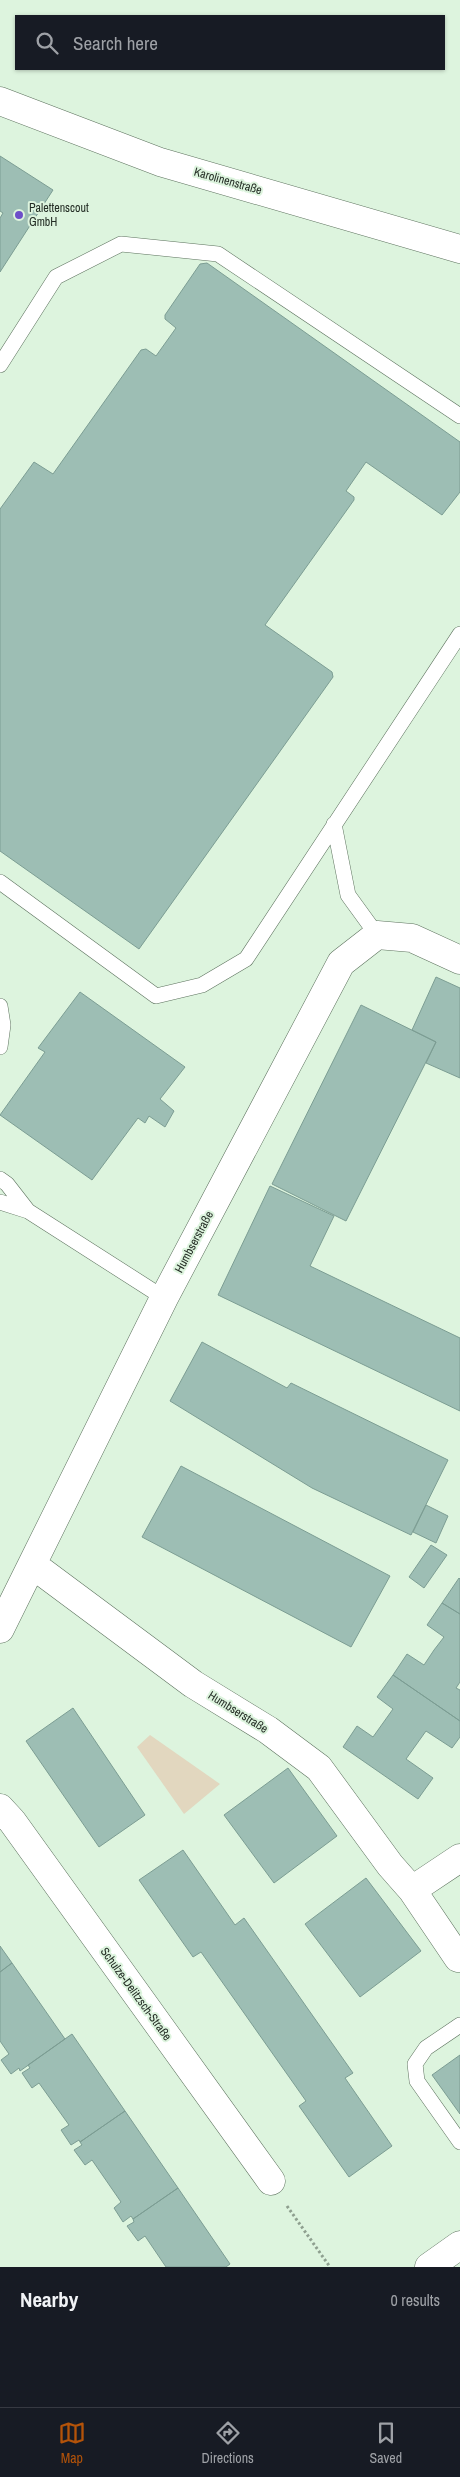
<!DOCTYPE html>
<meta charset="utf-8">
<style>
body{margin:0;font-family:"Archivo Narrow",sans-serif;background:#242831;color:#f1f3f6}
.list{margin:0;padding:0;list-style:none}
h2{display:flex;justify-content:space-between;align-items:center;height:65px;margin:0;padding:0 20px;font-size:21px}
h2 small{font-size:16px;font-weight:400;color:#9ea1a6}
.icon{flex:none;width:28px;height:28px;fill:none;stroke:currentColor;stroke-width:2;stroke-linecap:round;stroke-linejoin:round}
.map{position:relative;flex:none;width:460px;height:2267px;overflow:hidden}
.search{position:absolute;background:#171b24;box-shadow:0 1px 4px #0004;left:15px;right:15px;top:15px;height:55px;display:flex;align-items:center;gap:12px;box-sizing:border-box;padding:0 18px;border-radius:0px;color:#9ea1a6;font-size:19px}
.sheet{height:140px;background:#171b24}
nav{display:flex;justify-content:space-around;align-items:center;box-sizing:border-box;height:70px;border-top:1px solid #363941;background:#171b24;font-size:14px;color:#9ea1a6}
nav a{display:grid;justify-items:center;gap:2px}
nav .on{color:#b45309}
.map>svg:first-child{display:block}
</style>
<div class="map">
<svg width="460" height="2267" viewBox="0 0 460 2267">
<rect width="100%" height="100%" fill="#ddf4de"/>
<!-- green -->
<path fill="#e2d7bf" d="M150,1735L220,1784L184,1814L137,1747Z"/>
<!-- building -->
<path fill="#9dbeb4" stroke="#7c9d93" d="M0,156L53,190L0,272V218L3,213L0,211Z
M207,263L460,442V492L442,515L366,462L346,491L354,497V500L265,625L332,672L333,677L139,949L0,851V509L34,462L53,474L141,350L146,349L156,356L176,328L165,319V315L200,264Z
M436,977L460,988V1078L426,1063L436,1042L412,1030Z
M80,992L185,1067L160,1099L174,1111L165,1127L149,1116L145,1123L138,1118L92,1180L0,1115L45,1052L38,1048Z
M361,1005L436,1042L346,1221L272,1184Z
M270,1186L334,1216L310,1266L460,1338V1411L218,1295Z
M202,1342L287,1388L291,1383L448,1460L411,1535L312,1488L170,1401Z
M181,1466L390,1576L351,1647L142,1537Z
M426,1505L448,1516L436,1543L413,1532Z
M431,1545L447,1555L424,1588L409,1577Z
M459,1578L460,1579V1614L442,1603Z
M442,1603L460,1614V1682L456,1688L460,1690V1721L393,1675L407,1654L424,1665L434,1650L444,1637L427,1625Z
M393,1675L460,1721V1737L452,1748L426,1731L406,1759L433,1778L418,1799L343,1747L357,1726L373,1737L393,1709L377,1697Z
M73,1708L145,1815L99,1847L26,1741Z
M288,1768L337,1836L274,1883L224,1815Z
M183,1850L235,1925L244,1918L353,2073L345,2078L392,2146L349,2177L299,2106L306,2101L201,1952L193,1957L139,1880Z
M366,1878L421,1951L360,1997L305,1924Z
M0,1946L12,1963L0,1972Z
M12,1963L65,2039L20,2071L19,2068L11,2074L1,2060L9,2054L0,2041V1972Z
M72,2034L125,2111L80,2142L79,2140L71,2145L61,2130L69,2125L39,2083L32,2088L22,2073L30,2068L28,2065Z
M460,2055V2114L432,2075Z
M125,2111L178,2188L133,2219L131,2216L123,2222L114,2208L121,2202L92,2160L85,2165L74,2150L82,2145L80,2142Z
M178,2188L230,2264L226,2267H166L145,2236L138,2241L127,2226L134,2222L133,2219Z"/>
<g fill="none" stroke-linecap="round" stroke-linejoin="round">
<!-- lane casing -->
<g stroke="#5d725e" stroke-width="16">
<path id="lane" d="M0,365L56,277L121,244L218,254L460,416
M334,824L348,895L377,935
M0,882L156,996L202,985L246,959L460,634
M0,1006L3,1025L0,1047
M0,1179L7,1184L28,1211
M0,1202L28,1211L164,1298
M460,2025L426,2048L415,2064L417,2081L460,2142"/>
</g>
<!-- street casing -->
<g stroke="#5d725e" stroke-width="29">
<path id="street" d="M33,1565L193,1684L268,1730L319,1768L390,1865L412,1890L458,1958L460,1956
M0,1629L164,1298L341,963L377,935L412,938L460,960
M0,1808L12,1821L271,2181
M412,1890L460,1858"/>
</g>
<!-- secondary casing -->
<g stroke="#5d725e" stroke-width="29">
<path id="secondary" d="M0,101L160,162L460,249
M429,2267L460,2245"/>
</g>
<!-- path -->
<path stroke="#8e9f8f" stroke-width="3" stroke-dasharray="2.5 2.5" stroke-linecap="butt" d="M287,2206L330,2267"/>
<!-- lane -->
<use href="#lane" stroke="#fff" stroke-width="15"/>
<!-- street -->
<use href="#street" stroke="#fff" stroke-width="28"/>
<!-- secondary -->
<use href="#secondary" stroke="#fff" stroke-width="28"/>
</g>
<!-- markers -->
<circle fill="#6d4fc9" stroke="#ddf4de" stroke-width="2" cx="19" cy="215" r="5"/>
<g text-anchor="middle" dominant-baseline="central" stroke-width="4" stroke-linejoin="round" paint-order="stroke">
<!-- street labels -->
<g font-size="12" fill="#242d25" stroke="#ddf4de">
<text transform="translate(228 181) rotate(16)">Karolinenstraße</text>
<text transform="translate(194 1242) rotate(-62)">Humbserstraße</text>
<text transform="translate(238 1712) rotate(32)">Humbserstraße</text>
<text transform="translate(136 1994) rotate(54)">Schulze-Delitzsch-Straße</text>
</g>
<!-- poi labels -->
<g font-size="12" fill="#242d25" stroke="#ddf4de" text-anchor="start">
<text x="29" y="208">Palettenscout<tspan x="29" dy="14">GmbH</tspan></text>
</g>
</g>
</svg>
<div class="search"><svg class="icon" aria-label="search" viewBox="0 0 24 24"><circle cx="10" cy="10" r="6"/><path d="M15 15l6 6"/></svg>Search here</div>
</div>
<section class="sheet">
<h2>Nearby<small>0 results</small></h2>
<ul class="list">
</ul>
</section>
<nav>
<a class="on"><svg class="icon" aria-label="map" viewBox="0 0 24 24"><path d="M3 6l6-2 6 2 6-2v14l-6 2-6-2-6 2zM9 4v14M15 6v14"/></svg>Map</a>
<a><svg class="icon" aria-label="directions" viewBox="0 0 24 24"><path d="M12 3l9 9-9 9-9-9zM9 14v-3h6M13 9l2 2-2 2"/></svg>Directions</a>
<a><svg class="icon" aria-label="saved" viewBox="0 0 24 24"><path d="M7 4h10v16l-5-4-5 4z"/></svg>Saved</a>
</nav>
